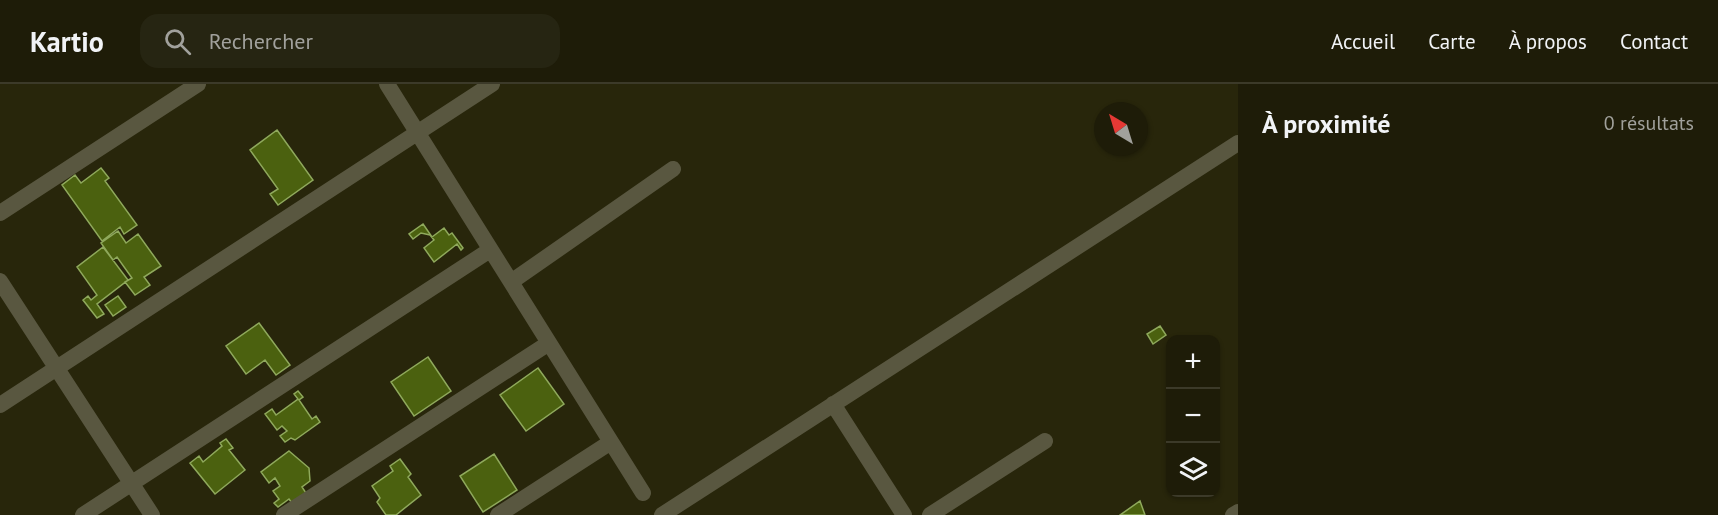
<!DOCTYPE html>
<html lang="fr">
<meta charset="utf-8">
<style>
body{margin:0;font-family:"PT Sans",sans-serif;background:#262512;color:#f1f3f6}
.controls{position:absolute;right:18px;bottom:18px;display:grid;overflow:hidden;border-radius:12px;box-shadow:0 2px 4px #0004}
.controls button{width:54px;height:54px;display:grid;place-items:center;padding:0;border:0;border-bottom:2px solid #3c3a29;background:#1e1c08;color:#f1f3f6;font:30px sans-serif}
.compass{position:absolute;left:1094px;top:18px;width:54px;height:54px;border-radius:50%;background:#1e1c08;box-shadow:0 2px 4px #0004;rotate:322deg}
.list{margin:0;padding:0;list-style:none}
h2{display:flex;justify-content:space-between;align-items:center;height:78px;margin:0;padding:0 24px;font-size:26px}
h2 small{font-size:20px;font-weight:400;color:#a1a19c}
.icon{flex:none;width:33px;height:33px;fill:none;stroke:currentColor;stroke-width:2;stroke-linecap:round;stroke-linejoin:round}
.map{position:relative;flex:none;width:1238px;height:431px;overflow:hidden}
header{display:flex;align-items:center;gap:36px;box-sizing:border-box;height:84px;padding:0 30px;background:#1e1c08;border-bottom:2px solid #3c3a29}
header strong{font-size:28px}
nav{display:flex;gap:33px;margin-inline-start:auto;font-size:21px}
.search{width:420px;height:54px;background:#262512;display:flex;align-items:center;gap:15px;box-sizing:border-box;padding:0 21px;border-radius:18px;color:#a1a19c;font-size:22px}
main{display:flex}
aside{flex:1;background:#1e1c08}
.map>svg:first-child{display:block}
</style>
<header>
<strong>Kartio</strong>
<div class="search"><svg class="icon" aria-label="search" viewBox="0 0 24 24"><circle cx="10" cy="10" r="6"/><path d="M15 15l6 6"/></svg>Rechercher</div>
<nav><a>Accueil</a><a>Carte</a><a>À propos</a><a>Contact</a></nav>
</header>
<main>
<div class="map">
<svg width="1238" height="431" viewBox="0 0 1238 431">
<rect width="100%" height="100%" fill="#28260b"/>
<!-- building -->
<path fill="#4b610f" stroke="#8fa95c" stroke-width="1.5" d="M277,46L313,96L278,121L270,110L278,105L250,66Z
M101,84L109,94L105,97L137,141L124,150L120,143L102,157L62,101L75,91L81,99Z
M423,140L432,153L444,144L449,151L452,149L463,164L461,166L457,160L434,178L424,164L434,156L430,151L421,149L413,155L409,150Z
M118,147L126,159L138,150L161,182L144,193L150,201L135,211L125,198L132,194L117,173L113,176L101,159Z
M103,163L128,196L97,220L104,230L97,234L83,216L88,212L91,216L97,211L77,183Z
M118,212L126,223L113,232L105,221Z
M259,239L290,281L276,291L265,276L246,290L226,262Z
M1160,242L1166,251L1153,260L1147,250Z
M428,273L451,307L414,332L391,298Z
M538,284L564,320L526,347L500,311Z
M298,307L303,313L299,316L312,335L316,332L320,338L295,356L291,354L285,358L280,352L287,347L282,342L277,346L265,330L272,325L276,331L298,315L294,310Z
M226,355L233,364L229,366L245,386L215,410L190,379L199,372L203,378L222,362L220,359Z
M289,367L309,384L310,397L302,403L306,409L292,419L289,415L278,423L274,419L279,415L273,407L280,402L275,394L269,399L261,388Z
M494,370L517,406L483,428L460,392Z
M400,375L411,390L408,393L421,411L396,431H386L377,418L380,414L372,402L393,387L390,382Z
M1140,417L1145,431H1120Z"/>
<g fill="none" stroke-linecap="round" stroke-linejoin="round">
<!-- street -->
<path stroke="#595740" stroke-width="16" d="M387,0L643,409
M0,129L198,0
M0,197L152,431
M511,198L673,85
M833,320L904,431
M0,321L492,0
M83,431L490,166
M284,431L549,259
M498,431L611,358
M662,431L1238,59
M930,431L1045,357
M1233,431L1238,428"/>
</g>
</svg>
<div class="controls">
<button>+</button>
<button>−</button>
<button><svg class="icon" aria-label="layers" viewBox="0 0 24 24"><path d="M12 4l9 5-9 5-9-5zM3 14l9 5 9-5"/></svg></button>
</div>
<svg class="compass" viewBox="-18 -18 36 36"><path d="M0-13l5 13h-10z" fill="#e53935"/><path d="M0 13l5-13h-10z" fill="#a1a19c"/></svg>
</div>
<aside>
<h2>À proximité<small>0 résultats</small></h2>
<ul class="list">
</ul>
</aside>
</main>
